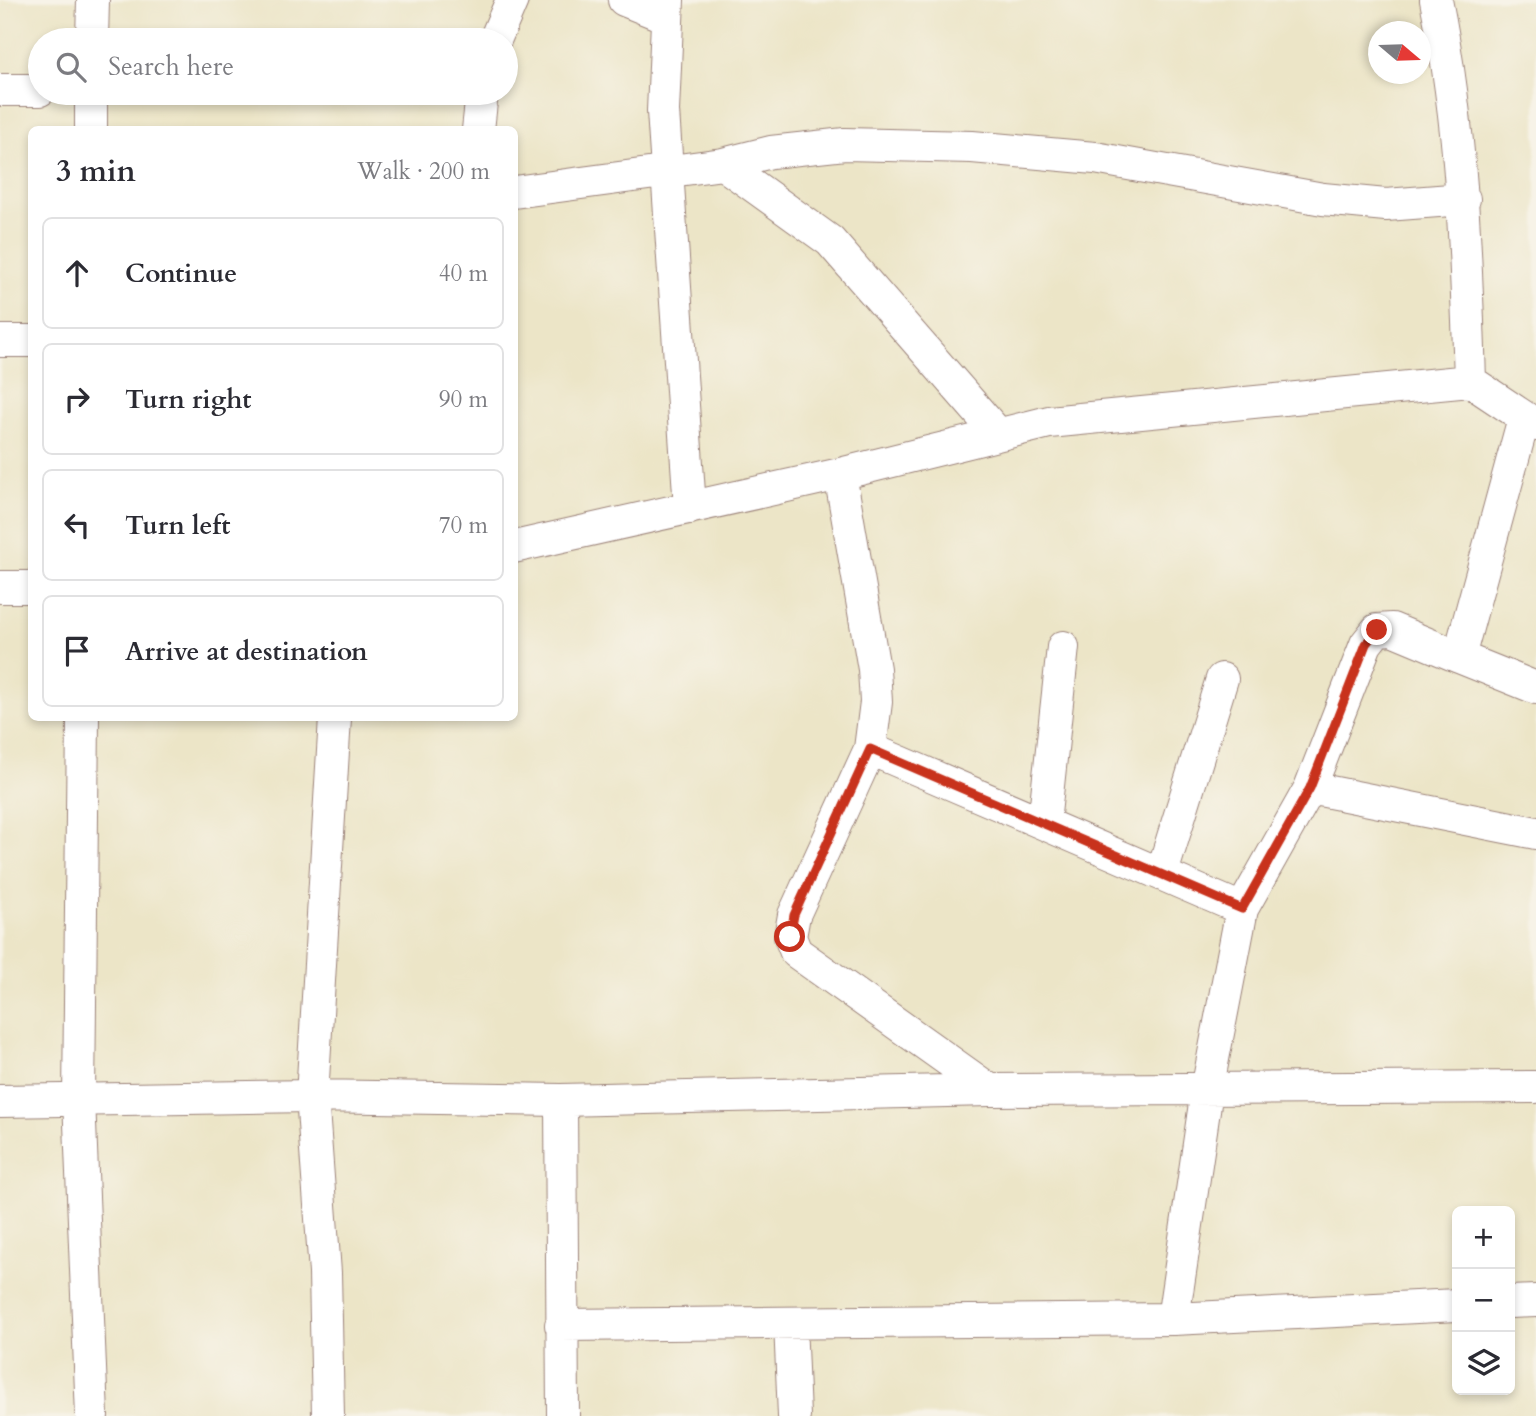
<!DOCTYPE html>
<meta charset="utf-8">
<style>
body{margin:0;font-family:Cardo,serif;background:#f2f2f3;color:#2b2b33}
.controls{position:absolute;right:21px;bottom:21px;display:grid;overflow:hidden;border-radius:10px;box-shadow:0 4px 10px #0003}
.controls button{width:63px;height:63px;display:grid;place-items:center;padding:0;border:0;border-bottom:2px solid #e1e1e2;background:#fff;color:#2b2b33;font:35px sans-serif}
.compass{position:absolute;left:1368px;top:21px;width:63px;height:63px;border-radius:50%;background:#fff;box-shadow:0 4px 10px #0003;rotate:109deg}
.stop{position:absolute;width:21px;height:21px;margin:-16px;border:5px solid #c8321e;border-radius:50%;background:#fff}
.stop.end{background:#c8321e;border-color:#fff;box-shadow:0 2px 7px #0008}
.list{margin:0;padding:0;list-style:none}
h2{display:flex;justify-content:space-between;align-items:center;height:91px;margin:0;padding:0 28px;font-size:30px}
h2 small{font-size:23px;font-weight:400;color:#7c7c81}
.list li{display:grid;grid-template-columns:46px 1fr auto;gap:21px;align-items:center;box-sizing:border-box;height:112px;margin:0 14px 14px;padding:0 14px;border:2px solid #e1e1e2;border-radius:10px}
.list b{display:block;font-size:26px;white-space:nowrap}
.list em{font-size:23px;font-style:normal;color:#7c7c81}
.icon{flex:none;width:38px;height:38px;fill:none;stroke:currentColor;stroke-width:2;stroke-linecap:round;stroke-linejoin:round}
.map{position:relative;flex:none;width:1536px;height:1416px;overflow:hidden}
.search{position:absolute;background:#fff;box-shadow:0 4px 10px #0003;left:28px;top:28px;width:490px;height:77px;display:flex;align-items:center;gap:18px;box-sizing:border-box;padding:0 24px;border-radius:38px;color:#7c7c81;font-size:26px}
.panel{position:absolute;background:#fff;box-shadow:0 4px 10px #0003;left:28px;top:126px;width:490px;height:595px;border-radius:10px}
.map>svg:first-child{display:block}
</style>
<div class="map">
<svg width="1536" height="1416" viewBox="0 0 1536 1416">
<rect width="100%" height="100%" fill="#f7f3e8"/>
<filter id="ink" filterUnits="userSpaceOnUse"><feTurbulence type="fractalNoise" baseFrequency=".0143" numOctaves="2"/><feDisplacementMap in="SourceGraphic" scale="14" xChannelSelector="R" yChannelSelector="G"/><feConvolveMatrix kernelMatrix="1 2 1 2 8 2 1 2 1" color-interpolation-filters="sRGB"/></filter>
<filter id="wash" filterUnits="userSpaceOnUse"><feTurbulence type="fractalNoise" baseFrequency=".00686" numOctaves="4" result="noise"/><feDisplacementMap in="SourceGraphic" scale="28" xChannelSelector="R" yChannelSelector="G"/><feGaussianBlur stdDeviation="1.57" result="paint"/><feColorMatrix in="noise" values="0 0 0 0 0 0 0 0 0 0 0 0 0 0 0 0 0 1.4 0 .05"/><feComposite in="paint" operator="in"/></filter>
<g filter="url(#wash)">
<rect width="100%" height="100%" fill="#ece5c7"/>
</g>
<g filter="url(#ink)">
<g fill="none" stroke-linecap="round" stroke-linejoin="round">
<!-- street casing -->
<g stroke="#9b8279" stroke-width="34">
<path id="street" d="M624,0L666,17
M668,0L663,111L690,508
M1436,0C1462,129 1466,250 1470,381
M92,40L93,0
M495,40L512,0
M0,90H40
M91,130V93
M478,130L482,93
M723,164L830,241L998,434
M514,192L723,164L771,152L845,144L972,147L1095,158L1323,199L1386,205L1464,199
M0,341H32
M840,474L874,669L876,702L870,749L794,915L790,937L796,952L990,1090
M514,547L840,474L1049,422L1470,381L1536,425
M0,587H32
M1459,657L1536,688
M83,718L79,1099L92,1416
M870,749L1242,909L1207,1090L1173,1319
M1310,788L1536,833
M1044,823L1063,647
M1162,873L1222,679
M1242,909L1310,788L1366,644L1377,630L1392,629L1459,657L1524,418
M561,1100L563,1416
M0,1101L312,1096L561,1100L990,1090L1536,1087
M1510,1302L1536,1301
M790,1323L794,1416
M561,1325L1173,1319L1457,1305
M328,1416L325,1273L312,1096L335,718"/>
</g>
<!-- street -->
<use href="#street" stroke="#fff" stroke-width="32"/>
</g>
</g>
<g fill="none" stroke-linecap="round" stroke-linejoin="round" filter="url(#ink)">
<!-- route -->
<path stroke="#c8321e" stroke-width="9" d="M790,937L794,915L870,749L1242,909L1310,788L1366,644L1377,630"/>
</g>
</svg>
<div class="controls">
<button>+</button>
<button>−</button>
<button><svg class="icon" aria-label="layers" viewBox="0 0 24 24"><path d="M12 4l9 5-9 5-9-5zM3 14l9 5 9-5"/></svg></button>
</div>
<svg class="compass" viewBox="-18 -18 36 36"><path d="M0-13l5 13h-10z" fill="#e53935"/><path d="M0 13l5-13h-10z" fill="#7c7c81"/></svg>
<div class="stop" style="left:790px;top:937px"></div>
<div class="stop end" style="left:1377px;top:630px"></div>
<div class="search"><svg class="icon" aria-label="search" viewBox="0 0 24 24"><circle cx="10" cy="10" r="6"/><path d="M15 15l6 6"/></svg>Search here</div>
<section class="panel">
<h2>3 min<small>Walk · 200 m</small></h2>
<ul class="list">
<li><svg class="icon" aria-label="ahead" viewBox="0 0 24 24"><path d="M12 20V5M6 11l6-6 6 6"/></svg><div><b>Continue</b></div><em>40 m</em></li>
<li><svg class="icon" aria-label="right" viewBox="0 0 24 24"><path d="M7 20v-9h11M14 6l5 5-5 5"/></svg><div><b>Turn right</b></div><em>90 m</em></li>
<li><svg class="icon" aria-label="left" viewBox="0 0 24 24"><path d="M17 20v-9H6M10 6l-5 5 5 5"/></svg><div><b>Turn left</b></div><em>70 m</em></li>
<li><svg class="icon" aria-label="arrive" viewBox="0 0 24 24"><path d="M6 21V4h12l-3 4 3 4H6"/></svg><div><b>Arrive at destination</b></div></li>
</ul>
</section>
</div>
